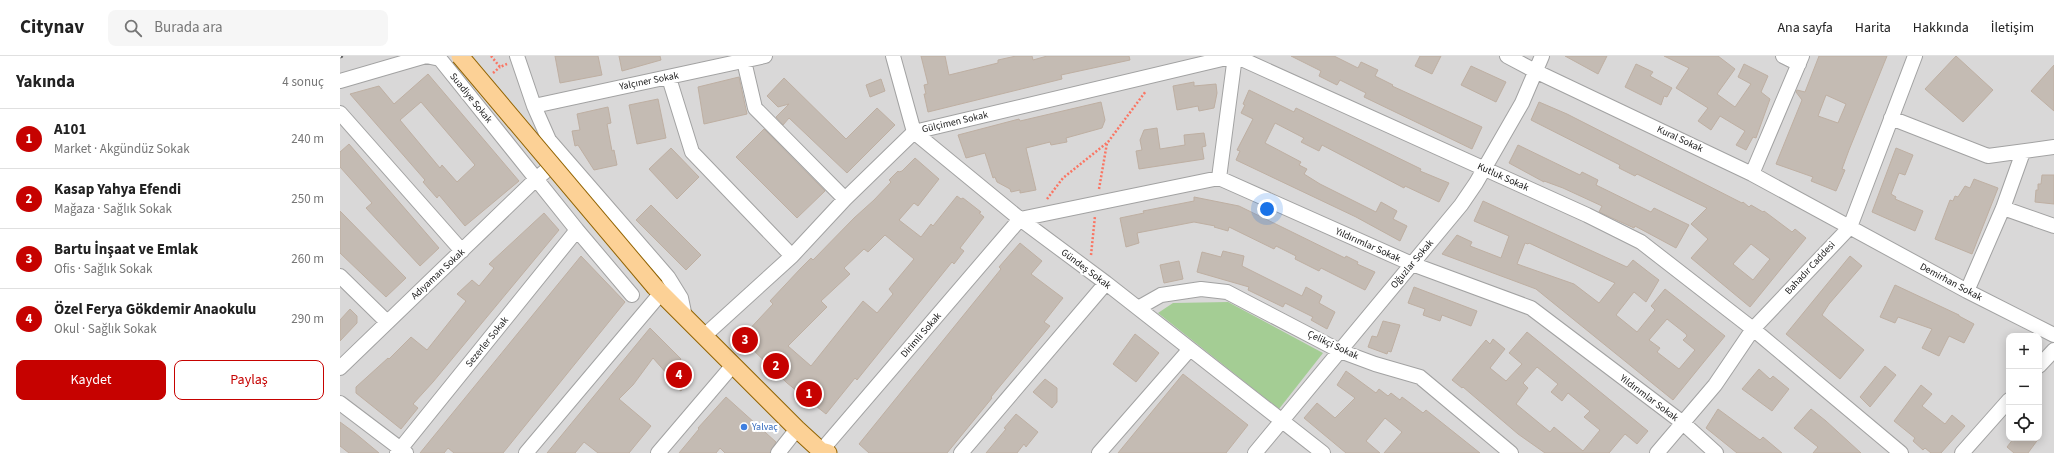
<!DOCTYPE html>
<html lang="tr">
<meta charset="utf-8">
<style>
body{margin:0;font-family:"Source Sans 3",sans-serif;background:#f6f6f6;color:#222}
.controls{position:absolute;right:12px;bottom:12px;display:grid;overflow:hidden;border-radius:8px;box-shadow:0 2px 10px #0003}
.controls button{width:36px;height:36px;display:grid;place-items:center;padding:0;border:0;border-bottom:1px solid #e0e0e0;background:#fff;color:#222;font:20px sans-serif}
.you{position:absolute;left:927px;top:153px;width:14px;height:14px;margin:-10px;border:3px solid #fff;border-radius:50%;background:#1a73e8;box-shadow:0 0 0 6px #1a73e833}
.badge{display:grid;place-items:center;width:26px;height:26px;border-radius:50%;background:#c60200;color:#fff;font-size:13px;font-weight:700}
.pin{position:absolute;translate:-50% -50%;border:2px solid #fff;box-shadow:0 1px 4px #0006}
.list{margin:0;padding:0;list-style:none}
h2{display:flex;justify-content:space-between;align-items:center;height:52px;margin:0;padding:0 16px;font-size:17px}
h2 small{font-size:13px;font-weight:400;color:#767676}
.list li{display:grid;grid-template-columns:26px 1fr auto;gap:12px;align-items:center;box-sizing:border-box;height:60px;padding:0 16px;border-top:1px solid #e0e0e0}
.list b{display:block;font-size:15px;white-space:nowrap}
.list p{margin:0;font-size:13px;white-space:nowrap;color:#767676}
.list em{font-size:13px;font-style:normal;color:#767676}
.actions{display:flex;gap:8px;padding:12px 16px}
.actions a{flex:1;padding:9px 0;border:1px solid #c60200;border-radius:8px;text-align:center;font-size:14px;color:#c60200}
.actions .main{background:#c60200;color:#fff}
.icon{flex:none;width:22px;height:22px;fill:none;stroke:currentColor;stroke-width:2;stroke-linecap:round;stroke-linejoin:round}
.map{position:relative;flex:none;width:1714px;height:397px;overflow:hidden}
header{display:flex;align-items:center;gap:24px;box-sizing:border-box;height:56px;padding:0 20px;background:#fff;border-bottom:1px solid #e0e0e0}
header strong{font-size:19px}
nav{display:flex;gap:22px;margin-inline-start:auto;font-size:14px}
.search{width:280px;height:36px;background:#f6f6f6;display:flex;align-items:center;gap:10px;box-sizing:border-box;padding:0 14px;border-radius:8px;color:#767676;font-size:15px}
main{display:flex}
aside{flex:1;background:#fff}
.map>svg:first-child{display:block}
</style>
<header>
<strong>Citynav</strong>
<div class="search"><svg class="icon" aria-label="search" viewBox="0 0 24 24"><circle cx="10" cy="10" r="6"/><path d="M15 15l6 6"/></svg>Burada ara</div>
<nav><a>Ana sayfa</a><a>Harita</a><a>Hakkında</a><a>İletişim</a></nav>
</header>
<main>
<aside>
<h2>Yakında<small>4 sonuç</small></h2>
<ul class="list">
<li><span class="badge">1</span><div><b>A101</b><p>Market · Akgündüz Sokak</p></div><em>240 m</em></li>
<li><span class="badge">2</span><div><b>Kasap Yahya Efendi</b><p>Mağaza · Sağlık Sokak</p></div><em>250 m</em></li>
<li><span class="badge">3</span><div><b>Bartu İnşaat ve Emlak</b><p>Ofis · Sağlık Sokak</p></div><em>260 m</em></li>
<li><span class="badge">4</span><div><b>Özel Ferya Gökdemir Anaokulu</b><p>Okul · Sağlık Sokak</p></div><em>290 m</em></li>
</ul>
<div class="actions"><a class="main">Kaydet</a><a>Paylaş</a></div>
</aside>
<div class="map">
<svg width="1714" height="397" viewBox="0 0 1714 397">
<rect width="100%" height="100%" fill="#ede9e0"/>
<!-- residential -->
<path fill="#d9d8d8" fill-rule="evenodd" d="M0,0H1714V397H0ZM1669,280H1699V382H1669Z"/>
<!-- forest -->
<path fill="#a4cd94" d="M888,246L983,297L939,353L818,257L833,247Z"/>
<!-- building -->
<path fill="#c4bbb3" stroke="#beafa2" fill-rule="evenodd" d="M215,0H258L262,19L220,27Z
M279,0H320L321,4L282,15Z
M581,0H605L609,19L658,7V4L676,0H692L693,4L707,0H789L790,4L721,19L722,23L588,56L584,38H586L584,29L588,28Z
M951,0H994L1018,12L1021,6L1038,14L1035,20L1053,29L1052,30L1142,71L1132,93L1024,41L1026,37L1000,24L997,29L979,20L981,15Z
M1080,0H1101L1092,18L1075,10Z
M1225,0H1267L1258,18Z
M1324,0H1378L1395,13L1377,38L1395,51L1411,28L1398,21L1404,8L1428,20L1421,36L1430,43L1416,82L1413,81L1406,94L1396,89L1405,75L1380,60L1371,74L1358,65L1368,52L1336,32L1349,12Z
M1479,0H1547L1509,94L1502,113L1505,114L1496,135L1471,125L1473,121L1436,108L1462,44L1456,36L1457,34L1465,36ZM1486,39L1506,48L1498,67L1478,60Z
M1616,0L1653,34L1623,66L1585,33Z
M1296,8L1313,16L1310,20L1332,32L1327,41L1324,40L1321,49L1285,31Z
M1714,9V55L1691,35Z
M1131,10L1166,26L1156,46L1121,29Z
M88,18L179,125L125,170L99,139L97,142L83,126L85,124L10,38L39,30L54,48ZM81,46L135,109L117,126L102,109L100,112L60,64Z
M399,21L407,58L364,68L358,31Z
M444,22L506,83L537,52L555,69L507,117L449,62L443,69L436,61L449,48L438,51L427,40Z
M541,23L545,35L530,41L526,29Z
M854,26V30L876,28L877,37L874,52L859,55L858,50L837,54L833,30Z
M909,34L954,56L956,52L1081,113L1080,115L1109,127L1099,146L1065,130L1064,132L982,89L979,95L961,86L964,82L935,67L925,87L961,106L959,109L967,113L964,118L980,128L1036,156L1041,146L1057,155L1053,163L1067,170L1060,185L1016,161L896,104L900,95L897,94L913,63L901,57L905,49L903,48Z
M318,43L326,82L297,88L289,49Z
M761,46L765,64L762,72L726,82L727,86L711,89L710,86L686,92L696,134L680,137V134L671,136L670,133L657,126L655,121L653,122L645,97L626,102L618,79L679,63L680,65Z
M1199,46L1227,58L1402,147L1403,146L1409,151L1411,149L1423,156L1424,155L1452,176L1455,173L1466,182L1410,251L1351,202L1368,183L1351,168L1367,152L1297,118L1295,120L1279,112L1280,109L1191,64ZM1411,188L1430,203L1413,224L1393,208Z
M268,51L271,67L267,68L272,95L274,94L277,109L254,114L238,89L235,90L232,75L240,74L237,58Z
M817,72L820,93L845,89L844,79L864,77L866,90L862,91L864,103L799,113L796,95L802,94L800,84L804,74Z
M424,73L485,135L457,162L396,101Z
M9,88L99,192L80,210L26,152L32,147L0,111V96Z
M1178,89L1240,119L1242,116L1258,124L1256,129L1311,156L1314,152L1349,169L1336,192L1295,170L1294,172L1259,156L1262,150L1223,132L1204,125V126L1169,107Z
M331,92L359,121L337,143L309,113Z
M1556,92L1573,99L1565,119L1559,117L1551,138L1556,141L1555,143L1583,155L1575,175L1532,156Z
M575,102L599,123L578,150L574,147L559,164L581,181L591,168L593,170L617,140L621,143L623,142L641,156L639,157L644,161L620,192L624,195L614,208L612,206L517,324L515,322L486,358L447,327L406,287L404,285V279L433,248L430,245L461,212L471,202L473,204L514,162L534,144L551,126L549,124L558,115L559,116L562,115ZM545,179L574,203L549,233L553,238L537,257L523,245L471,310L448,290L487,251L481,245L510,218L504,212L524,193L528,196Z
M1702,119H1714V148L1695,146L1696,134H1698V128H1701Z
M1634,123L1658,132L1632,198L1595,183L1610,144L1613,145L1615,140L1618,141L1625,130L1630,132Z
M854,141L899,150L1005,202L1006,200L1018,206L1017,208L1035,216L1025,234L981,212L979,215L955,203L956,200L936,190L934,193L889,171L888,175L874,171L875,170L854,166L797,177L799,187L786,191L780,162L804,157L803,155L854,145Z
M1143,145L1287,211L1293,204L1311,218L1319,224L1306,246L1294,236L1276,259L1297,276L1315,254L1311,250L1325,233L1385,280L1333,344L1196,233L1102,198L1117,179L1132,186L1130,190L1161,202L1169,180L1134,165ZM1185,187L1188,188L1189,187L1275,227L1259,247L1234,228L1177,208ZM1327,263L1346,278L1347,280L1343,284L1355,294L1339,313L1317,296L1320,292L1309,284Z
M311,149L361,199L346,214L296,164Z
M0,155L66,222L46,241L0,197Z
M204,157L219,174L93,326L73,348L78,352L61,373L16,337V331L48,302L49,303L71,281L87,294L126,245L117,238L132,224L139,230L154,212L149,208Z
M680,187L702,205L691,218L723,242L704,266L710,270L651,341L652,342L607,397H529L519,388L661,213L659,211Z
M883,195L904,200L902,210L962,240L966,231L982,240L979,247L995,256L987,273L971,264L973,261L945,247L943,251L908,234L909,231L857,216L862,196L881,201Z
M241,200L285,246L163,397H114L108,392L104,397H80Z
M1510,200L1522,210L1489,248L1482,259L1524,294L1500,323L1446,278Z
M839,205L843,223L824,227L820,209Z
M1555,229L1619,259V260L1634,268L1624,287L1609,280L1599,300L1582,292L1592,273L1558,261L1555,267L1540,261Z
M1074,231L1137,255L1131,270L1102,259L1100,265L1083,259L1085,253L1068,247Z
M10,253L17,260V267L0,285V264Z
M1043,265L1060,269L1051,296L1048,295L1047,298L1028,291L1032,280L1037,281Z
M310,272L341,303L338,307L352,321L341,335L329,326L330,324L326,321L328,319L313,302L293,329L279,343L311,370L289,397H258L244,386L235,397H207Z
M1187,276L1308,375L1297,388L1285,378L1269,397H1205L1178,378L1123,331L1122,332L1112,324L1146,284L1150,288L1153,283L1165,293L1150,312L1166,325L1182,308L1169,297ZM1197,311L1218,328L1211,336L1222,345L1228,337L1250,355L1244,361L1260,374L1243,395L1214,371L1210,376L1176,348L1188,332L1183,327Z
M795,278L819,297L796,326L773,308Z
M1545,310L1556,319L1530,351L1520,341Z
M1419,313L1430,323L1433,320L1449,333L1432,355L1402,333Z
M1006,315L1036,337L1039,333L1048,340L1051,337L1060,344L1062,341L1066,344L1083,357L1086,354L1140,397H1044L1062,376L1045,362L1026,385L1040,397H1006L964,362L977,347L995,362L1015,342L997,329Z
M843,318L908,369L886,397H778Z
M705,323L717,332V346L712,352L693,336Z
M1581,329L1592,338L1582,350L1605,368L1612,359L1625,370L1601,397H1591L1585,392L1583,394L1573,385L1575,382L1554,365Z
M386,341L436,386L430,397H385L380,392L376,397H339L359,373L358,372Z
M1378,353L1420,384L1423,381L1442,397H1397L1366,372Z
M1471,353L1486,365L1521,397H1473L1478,391L1454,372Z
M676,358L698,376L686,391L684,388L677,397H646L666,373L664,372Z
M0,366L15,377L39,397H9L0,390Z
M1674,382H1699L1688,397H1674L1667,391Z"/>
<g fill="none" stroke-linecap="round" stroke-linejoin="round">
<!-- minor casing -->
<g stroke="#a2a2a2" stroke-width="16">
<path id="minor" d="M177,0L194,50L209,84L328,221L341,242L345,261
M553,0L574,76L680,163L766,227L983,397
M895,0L1247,159L1301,186L1413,273L1561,397
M1167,0L1195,15L1412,118L1627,235L1714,279
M1443,0L1459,8
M404,5L415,52L505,143
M329,22L352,96L452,200
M0,25L86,0L100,3L237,174L292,239
M194,50L425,0
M0,57L122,195
M1551,62L1648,100L1714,91
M1412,118L1462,0
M879,122L895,0
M1663,152L1714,170
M0,220L47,266
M1627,235L1663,152L1683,96
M798,252L821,239L861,233L887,236L1000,295L1035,308L1080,321L1171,397
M364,280L452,200L505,143L574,76L895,0
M1699,310L1714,294
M0,312L196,123L220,103
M0,347L66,397
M481,395L680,163L879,122L1072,208L1191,252L1343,367L1376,397
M57,397L237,174
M186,397L321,237
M318,397L393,309
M438,397L457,373
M621,397L766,227
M759,397L850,293
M915,397L1121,149L1136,127L1182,47L1202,0
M1317,397L1375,329L1413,273L1510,171L1575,0
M1622,397L1669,344"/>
</g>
<!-- major casing -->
<g stroke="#926300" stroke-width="19">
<path id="major" d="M315,231L457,373L481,395L488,397"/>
</g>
<!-- path -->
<path stroke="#fa7563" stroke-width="2.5" stroke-dasharray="2 2" stroke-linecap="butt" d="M151,0L160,11L167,8
M153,17L160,11
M759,133L767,87
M707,143L723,122L768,86L806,35
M751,199L755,160"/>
<!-- minor -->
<use href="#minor" stroke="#fff" stroke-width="14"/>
<!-- major -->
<use href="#major" stroke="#fcd196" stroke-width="17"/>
<!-- rail casing -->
<g stroke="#696969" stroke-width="4.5">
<path id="rail" d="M0,0H1"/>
</g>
<!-- rail -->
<use href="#rail" stroke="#fff" stroke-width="3" stroke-dasharray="9" stroke-linecap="butt"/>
<!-- major-bridge casing -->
<g stroke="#926300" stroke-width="19" stroke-linecap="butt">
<path id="major-bridge" d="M120,0L315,231"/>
</g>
<!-- major-bridge -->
<use href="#major-bridge" stroke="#fcd196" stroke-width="17"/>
</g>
<!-- markers -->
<circle fill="#3f7fe0" stroke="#fff" stroke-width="1.5" cx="404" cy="371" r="4"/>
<g text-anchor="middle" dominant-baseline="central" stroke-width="4" stroke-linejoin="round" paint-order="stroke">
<!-- street labels -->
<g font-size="10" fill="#1b1b1b" stroke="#fff">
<text transform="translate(309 25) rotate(-11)">Yalçıner Sokak</text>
<text transform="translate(131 42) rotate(51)">Suadiye Sokak</text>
<text transform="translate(615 66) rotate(-13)">Gülçimen Sokak</text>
<text transform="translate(1340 83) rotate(25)">Kural Sokak</text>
<text transform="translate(1163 121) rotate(24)">Kutluk Sokak</text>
<text transform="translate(1028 189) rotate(24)">Yıldırımlar Sokak</text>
<text transform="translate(1072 208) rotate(-50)">Oğuzlar Sokak</text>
<text transform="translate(1470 212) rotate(-47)">Bahadır Caddesi</text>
<text transform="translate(746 213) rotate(37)">Gündeş Sokak</text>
<text transform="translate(98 218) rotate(-43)">Adıyaman Sokak</text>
<text transform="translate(1611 226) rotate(28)">Demirhan Sokak</text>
<text transform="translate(581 279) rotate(-49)">Dirimli Sokak</text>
<text transform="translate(147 286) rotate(-51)">Sezerler Sokak</text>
<text transform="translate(993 289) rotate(25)">Çelikçi Sokak</text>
<text transform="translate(1309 342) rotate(37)">Yıldırımlar Sokak</text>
</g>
<!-- shop labels -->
<g font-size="10" fill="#366cbe" stroke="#fff" text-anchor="start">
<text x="412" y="371">Yalvaç</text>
</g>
</g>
</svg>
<div class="controls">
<button>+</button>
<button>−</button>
<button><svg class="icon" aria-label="locate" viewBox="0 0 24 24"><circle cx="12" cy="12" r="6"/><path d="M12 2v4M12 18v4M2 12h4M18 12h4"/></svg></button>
</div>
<div class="you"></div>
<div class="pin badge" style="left:469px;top:338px">1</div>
<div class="pin badge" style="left:436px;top:310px">2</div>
<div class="pin badge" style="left:405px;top:284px">3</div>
<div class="pin badge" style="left:339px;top:319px">4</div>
</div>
</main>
